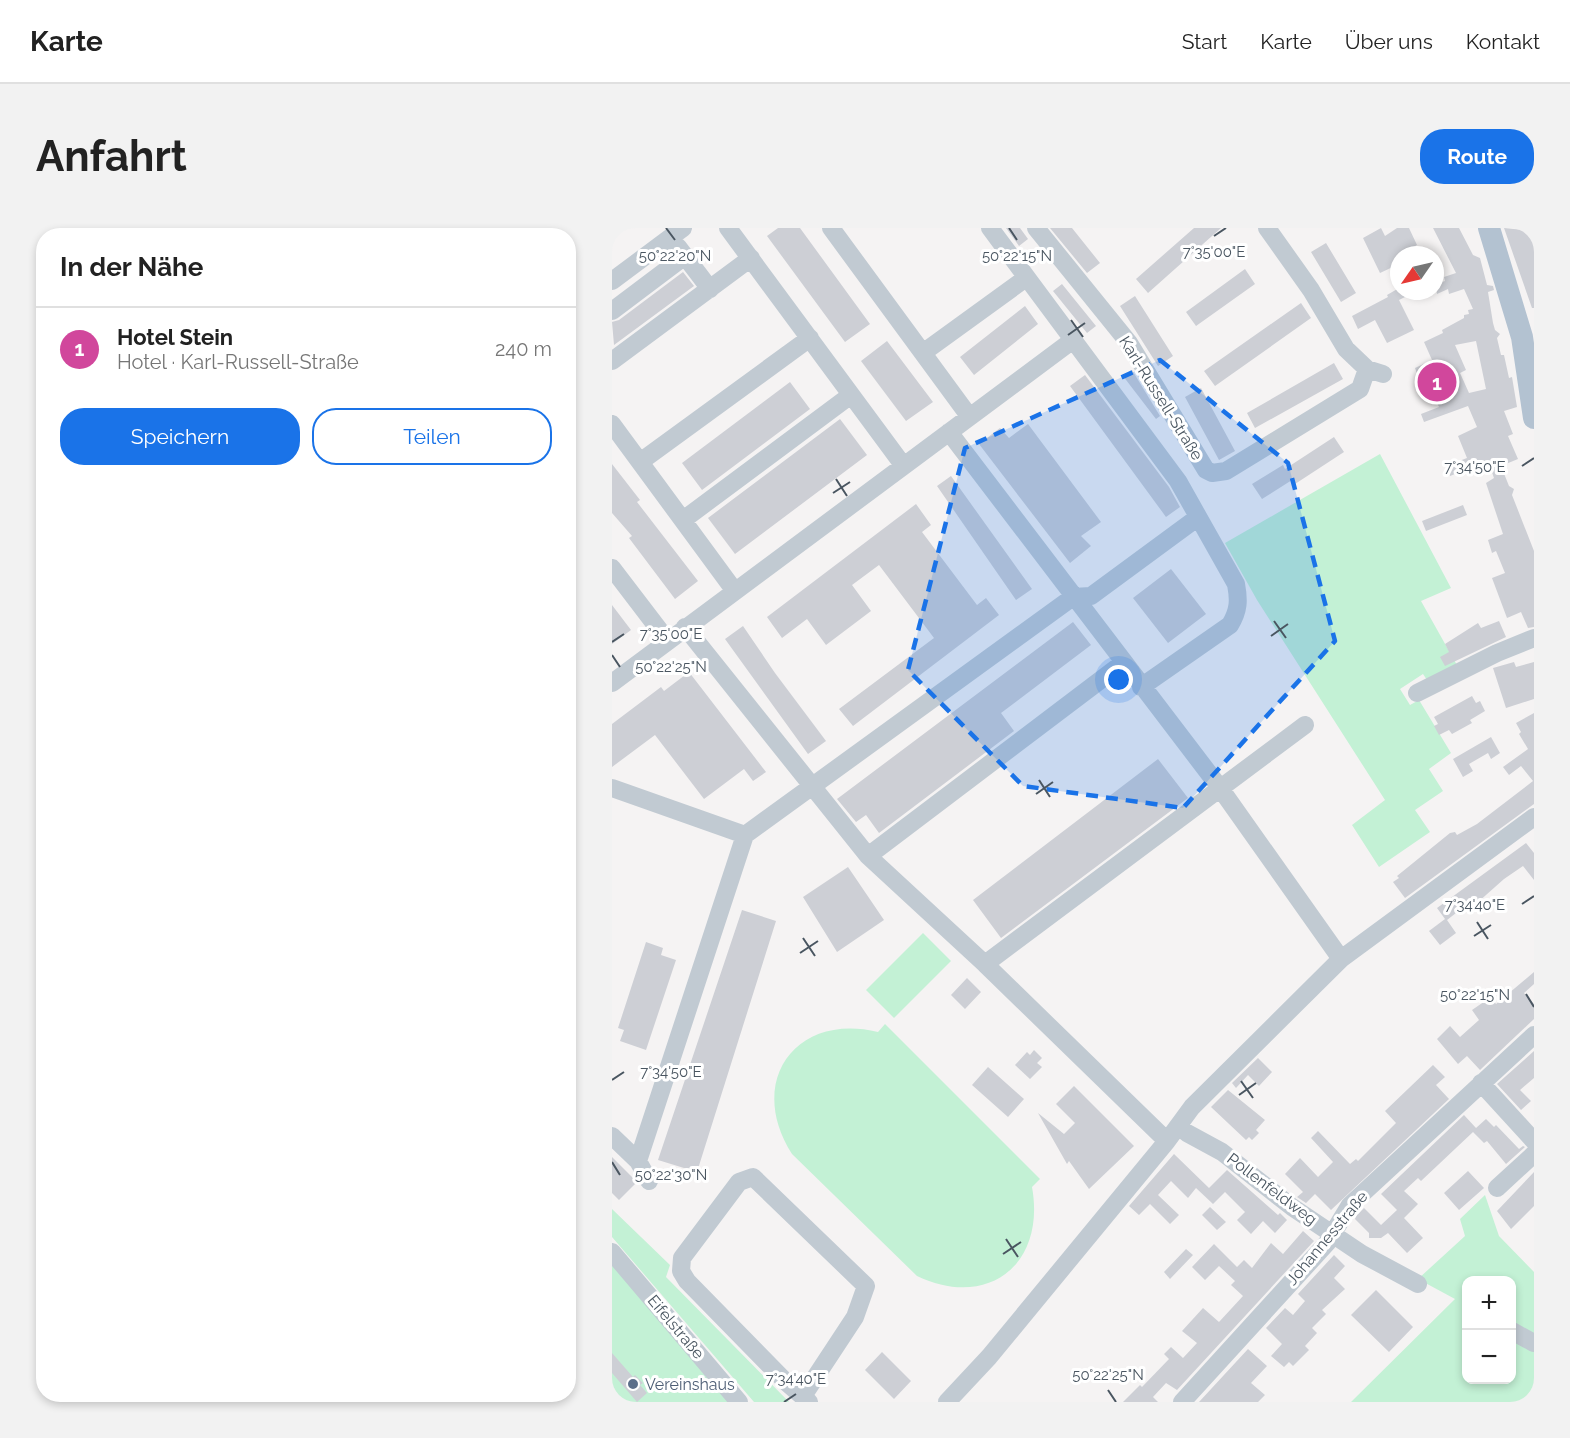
<!DOCTYPE html>
<html lang="de">
<meta charset="utf-8">
<style>
body{margin:0;font-family:Raleway,sans-serif;background:#f2f2f2;color:#222}
.controls{position:absolute;right:18px;bottom:18px;display:grid;overflow:hidden;border-radius:12px;box-shadow:0 3px 9px #0003}
.controls button{width:54px;height:54px;display:grid;place-items:center;padding:0;border:0;border-bottom:2px solid #e0e0e0;background:#fff;color:#222;font:30px sans-serif}
.compass{position:absolute;left:778px;top:18px;width:54px;height:54px;border-radius:50%;background:#fff;box-shadow:0 3px 9px #0003;rotate:236deg}
.you{position:absolute;left:507px;top:452px;width:21px;height:21px;margin:-15px;border:4px solid #fff;border-radius:50%;background:#1a73e8;box-shadow:0 0 0 9px #1a73e833}
.badge{display:grid;place-items:center;width:39px;height:39px;border-radius:50%;background:#1a73e8;color:#fff;font-size:20px;font-weight:700}
.pin{position:absolute;translate:-50% -50%;border:3px solid #fff;box-shadow:0 2px 6px #0006}
.list{margin:0;padding:0;list-style:none}
h2{display:flex;justify-content:space-between;align-items:center;height:78px;margin:0;padding:0 24px;font-size:26px}
h2 small{font-size:20px;font-weight:400;color:#767676}
.list li{display:grid;grid-template-columns:39px 1fr auto;gap:18px;align-items:center;box-sizing:border-box;height:84px;padding:0 24px;border-top:2px solid #e0e0e0}
.list b{display:block;font-size:22px;white-space:nowrap}
.list p{margin:0;font-size:20px;white-space:nowrap;color:#767676}
.list em{font-size:20px;font-style:normal;color:#767676}
.actions{display:flex;gap:12px;padding:18px 24px}
.actions a{flex:1;padding:14px 0;border:2px solid #1a73e8;border-radius:24px;text-align:center;font-size:21px;color:#1a73e8}
.actions .main{background:#1a73e8;color:#fff}
.map{position:relative;flex:none;width:922px;height:1174px;overflow:hidden;border-radius:24px}
header{display:flex;align-items:center;gap:36px;box-sizing:border-box;height:84px;padding:0 30px;background:#fff;border-bottom:2px solid #e0e0e0}
header strong{font-size:28px}
nav{display:flex;gap:33px;margin-inline-start:auto;font-size:21px}
.intro{display:flex;align-items:center;justify-content:space-between;box-sizing:border-box;height:144px;padding:0 36px}
h1{margin:0;font-size:42px}
.button{padding:15px 27px;border-radius:24px;background:#1a73e8;color:#fff;font-size:21px;font-weight:700}
main{display:flex;gap:36px;padding:0 36px}
aside{flex:1;background:#fff;border-radius:24px;box-shadow:0 3px 9px #0003}
.map>svg:first-child{display:block}
</style>
<header>
<strong>Karte</strong>
<nav><a>Start</a><a>Karte</a><a>Über uns</a><a>Kontakt</a></nav>
</header>
<div class="intro"><h1>Anfahrt</h1><a class="button">Route</a></div>
<main>
<aside>
<h2>In der Nähe<small></small></h2>
<ul class="list">
<li><span class="badge" style="background:#d1479c">1</span><div><b>Hotel Stein</b><p>Hotel · Karl-Russell-Straße</p></div><em>240 m</em></li>
</ul>
<div class="actions"><a class="main">Speichern</a><a>Teilen</a></div>
</aside>
<div class="map">
<svg width="922" height="1174" viewBox="0 0 922 1174">
<rect width="100%" height="100%" fill="#f5f3f3"/>
<!-- green -->
<path fill="#c3f1d5" fill-rule="evenodd" d="M768,226L839,360L809,373L846,439L817,455L811,446L788,461L798,477L807,472L839,525L817,541L831,563L803,582L818,604L767,639L740,597L773,572L645,372L613,315Z
M311,705L339,733L282,790L254,762Z
M273,796L428,951L420,959C434,1036 376,1082 305,1048L180,926C134,854 183,784 266,804Z
M873,967L887,1008L922,1044V1174H739L843,1071L806,1051L853,1008L848,991ZM855,1052H900V1152H855Z
M0,981L58,1037L54,1049L177,1174H142L0,1009Z
M0,1034L120,1174H0Z"/>
<!-- building -->
<path fill="#cdcfd5" fill-rule="evenodd" d="M166,0H188L258,96L233,114L155,8Z
M394,0H408L416,11L407,18Z
M438,0H460L488,35L475,45Z
M582,0H609L536,65L524,51Z
M769,0L773,8L785,0H797L805,17L784,28L785,37L768,45L751,10Z
M821,0H847L861,27L868,30L875,57L881,58L882,62L876,64L881,95L883,102L888,106L885,110L889,127H892L897,150L900,149L905,179L892,183L901,206L896,208L906,231L889,238L897,258L902,261L900,267L922,323V399L916,400L909,384L895,390L880,350L893,345L884,323L880,325L876,312L891,306L874,255L882,250L876,233L838,248L834,238L855,230L846,208L865,199L856,178L812,194L809,186L827,179L817,158L812,152L808,154L803,140L820,132L812,114L831,105L830,102L852,90V87L857,86L856,82L861,81L852,61L837,66L836,61L825,66L823,56L833,53L832,49L844,45ZM864,113L874,161L857,165L848,145L854,142L843,117Z
M892,0L922,3V80H920Z
M714,15L744,65L729,74L699,24Z
M633,41L643,56L584,98L574,84Z
M71,44L82,58L2,117L0,94L7,92Z
M450,56L484,98L475,105L441,63Z
M787,60L793,69L787,72L802,102L775,115L763,92L746,101L740,88L776,69L775,67Z
M523,68L561,128L546,138L508,78Z
M689,75L699,90L603,158L592,143Z
M413,78L426,96L362,147L348,129Z
M275,113L321,174L294,193L249,133Z
M722,135L731,151L643,200L635,185Z
M520,142L548,188L544,191L511,148Z
M473,147L557,259L568,279L554,289L458,158Z
M178,154L198,181L90,262L70,235Z
M589,160L623,223L607,232L573,169Z
M228,191L255,227L123,326L96,290Z
M416,196L489,294L469,308L479,318L458,335L367,216L388,200L397,210Z
M722,209L732,224L683,256L680,252L650,271L640,256L671,237L673,241Z
M0,236L28,272L25,274L86,353L63,371L17,310L20,308L0,285Z
M339,248L420,361L404,372L325,258Z
M304,276L319,297L310,304L365,377L374,370L387,387L241,498L227,481L322,410L267,337L240,357L259,383L214,417L195,391L170,410L155,389Z
M851,277L855,287L814,303L810,293Z
M559,341L594,386L556,415L521,370Z
M0,377L19,402L0,416Z
M887,393L894,409L833,438L828,429L837,424L833,416L866,395L869,400Z
M461,394L479,417L389,485L402,503L267,605L254,587L244,594L225,571Z
M131,398L163,445L214,513L196,526L113,411Z
M902,434L904,439L922,434V471L894,480L881,440Z
M77,444L154,544L141,553L132,541L92,571L43,507L0,539V496L49,459L52,463Z
M860,468L864,475L868,473L873,483L858,492L860,495L840,506L837,502L827,507L822,498L826,496L822,489Z
M922,485V576L793,670L781,654L787,650L785,648L838,605L843,604L845,607L865,596L921,553L909,538L897,547L891,539L916,521L907,506L909,504L904,495Z
M879,509L888,525L879,531L876,525L857,536L861,543L851,549L841,531Z
M546,531L576,570L389,710L361,672Z
M914,615L922,625V652L911,638L892,651L865,675L862,671L835,692L844,705L828,717L817,703L833,691L825,680Z
M236,639L272,692L225,724L191,669Z
M130,682L164,693L85,944L46,932Z
M34,714L51,720L49,727L64,732L34,822L8,813L12,802L6,800Z
M922,744V756L912,765L922,776V791L868,842L855,828L846,836L825,811L838,798L848,809L867,792L860,782L879,769L884,776Z
M355,750L369,764L353,781L339,767Z
M422,822L430,830L425,835L430,839L418,851L403,837L415,824L418,827Z
M922,823V850L908,862L919,873L909,882L885,856Z
M646,830L660,844L647,858L636,847L624,860L620,855Z
M821,837L833,849L824,857L837,871L719,982L703,966L694,975L685,969L691,964L673,946L688,930L706,949L721,934L699,910L706,903L738,936L744,931L746,933L784,895L773,883Z
M376,839L412,871L396,889L360,857Z
M462,858L522,918L477,961L457,933L455,936L426,885L452,906L463,895L444,876Z
M616,862L653,892L644,902L647,905L640,912L637,909L634,912L599,879Z
M852,887L864,900L874,891L882,899L884,897L907,921L911,918L913,919L894,936L875,913L872,915L861,904L809,953L806,950L792,963L806,976L792,990L811,1010L795,1025L776,1005L769,1010H757V1005L743,991L744,988L752,980L769,997L785,982L769,966Z
M562,926L597,960L615,942L666,987L668,985L675,992L663,1005L651,993L639,1006L625,992L633,984L613,964L601,976L584,960L576,970L559,953L546,967L567,987L558,996L538,976L527,987L517,978Z
M0,929L25,954L7,972L0,965Z
M856,943L872,960L847,982L832,965Z
M922,944V978L899,1001L885,983Z
M598,979L614,994L605,1002L590,987Z
M691,1003L702,1013L565,1162L554,1155L541,1169L546,1174H511L528,1157L530,1159L557,1131L552,1126L559,1119L571,1130L585,1115L570,1103L591,1080L607,1094L631,1068L619,1057L623,1053L607,1038L593,1052L580,1039L602,1016L625,1039L632,1032L640,1040L659,1015L671,1026Z
M574,1021L581,1027L558,1051L552,1044Z
M722,1027L733,1038L722,1050L733,1061L710,1082L714,1086L700,1100L705,1105L693,1118L697,1122L681,1138L677,1134L672,1139L659,1128L670,1116L654,1100L673,1080L681,1087L693,1073L686,1066Z
M764,1062L801,1099L777,1124L739,1087Z
M636,1121L655,1138L639,1155L653,1167L646,1174H587Z
M270,1124L299,1153L282,1171L253,1142Z
M0,1125L21,1149L23,1147L31,1155L28,1157L35,1165L25,1174L0,1145Z"/>
<g fill="none" stroke-linecap="round" stroke-linejoin="round">
<!-- minor -->
<path stroke="#c1cad2" stroke-width="18" d="M116,0L291,237
M219,0L357,188
M378,0L566,253L624,356C627,372 627,382 618,397L529,459
M424,0L517,115L594,242L600,245L614,243L748,161L755,141
M655,0L699,62L734,121L755,141L771,146
M66,19L98,61
M0,53L71,0
M0,83L73,28
M312,124L414,50
M0,133L139,30
M0,196L122,362
M337,204L608,560L729,731
M28,234L198,110
M71,292L239,167
M0,340L55,412
M73,399L256,628L373,736L555,913
M0,455L461,112
M805,465L885,425L922,410
M0,560L133,607L461,369L479,368L585,290
M256,628L511,435
M373,736L693,497
M869,855L922,913
M575,905L610,924L680,979L750,1026L806,1056
M0,908L26,933L37,953
M26,933L133,607
M885,960L922,926
M0,1024L127,1174
M900,1103L922,1115
M191,1168L243,1089L254,1058L141,949L127,954L70,1030L69,1043L75,1053L174,1154L197,1174
M335,1174L377,1129L555,913L580,879L729,731L922,589
M570,1174L715,1015L738,977L922,807"/>
<!-- major -->
<path stroke="#b3c2d1" stroke-width="22" d="M877,0L910,109L922,190"/>
</g>
<!-- marked area -->
<path fill="#1a73e8" fill-opacity="0.2" stroke="#1a73e8" stroke-width="4.5" stroke-dasharray="12 8" stroke-linejoin="round" d="M548,132L676,235L723,413L571,580L411,558L296,442L353,220Z"/>
<!-- ticks -->
<path fill="none" stroke="#4a5661" stroke-width="2" d="M54,0L63,12M397,0L405,12M602,8L614,0M459,92L471,109M456,107L473,95M910,238L922,230M224,251L235,268M221,265L238,254M662,393L674,410M659,408L676,396M0,414L12,406M0,427L8,439M427,552L438,569M424,566L441,554M910,676L922,668M865,694L876,711M862,708L879,697M191,710L203,728M188,725L206,713M914,766L922,779M0,852L12,844M629,853L641,870M627,867L644,855M0,934L8,947M394,1011L406,1029M391,1026L409,1014M496,1162L504,1174M172,1174L184,1166"/>
<!-- markers -->
<circle fill="#5c6f8a" stroke="#fff" stroke-width="2" cx="21" cy="1156" r="6"/>
<g text-anchor="middle" dominant-baseline="central" stroke-width="6" stroke-linejoin="round" paint-order="stroke">
<!-- street labels -->
<g font-size="16" fill="#4a5661" stroke="#fff">
<text transform="translate(549 170) rotate(58)">Karl-Russell-Straße</text>
<text transform="translate(660 961) rotate(37)">Pollenfeldweg</text>
<text transform="translate(715 1010) rotate(-50)">Johannesstraße</text>
<text transform="translate(64 1099) rotate(50)">Eifelstraße</text>
</g>
<!-- service labels -->
<g font-size="16" fill="#4e5e75" stroke="#fff" text-anchor="start">
<text x="33" y="1156">Vereinshaus</text>
</g>
</g>
<g font-size="15" text-anchor="middle" fill="#4a5661" stroke="#fff" stroke-width="6" stroke-linejoin="round" paint-order="stroke">
<text x="602" y="29">7°35'00"E</text>
<text x="63" y="33">50°22'20"N</text>
<text x="405" y="33">50°22'15"N</text>
<text x="863" y="244">7°34'50"E</text>
<text x="59" y="411">7°35'00"E</text>
<text x="59" y="444">50°22'25"N</text>
<text x="863" y="682">7°34'40"E</text>
<text x="863" y="772">50°22'15"N</text>
<text x="59" y="849">7°34'50"E</text>
<text x="59" y="952">50°22'30"N</text>
<text x="496" y="1152">50°22'25"N</text>
<text x="184" y="1156">7°34'40"E</text>
</g>
</svg>
<div class="controls">
<button>+</button>
<button>−</button>
</div>
<svg class="compass" viewBox="-18 -18 36 36"><path d="M0-13l5 13h-10z" fill="#e53935"/><path d="M0 13l5-13h-10z" fill="#767676"/></svg>
<div class="you"></div>
<div class="pin badge" style="left:825px;top:154px;background:#d1479c">1</div>
</div>
</main>
